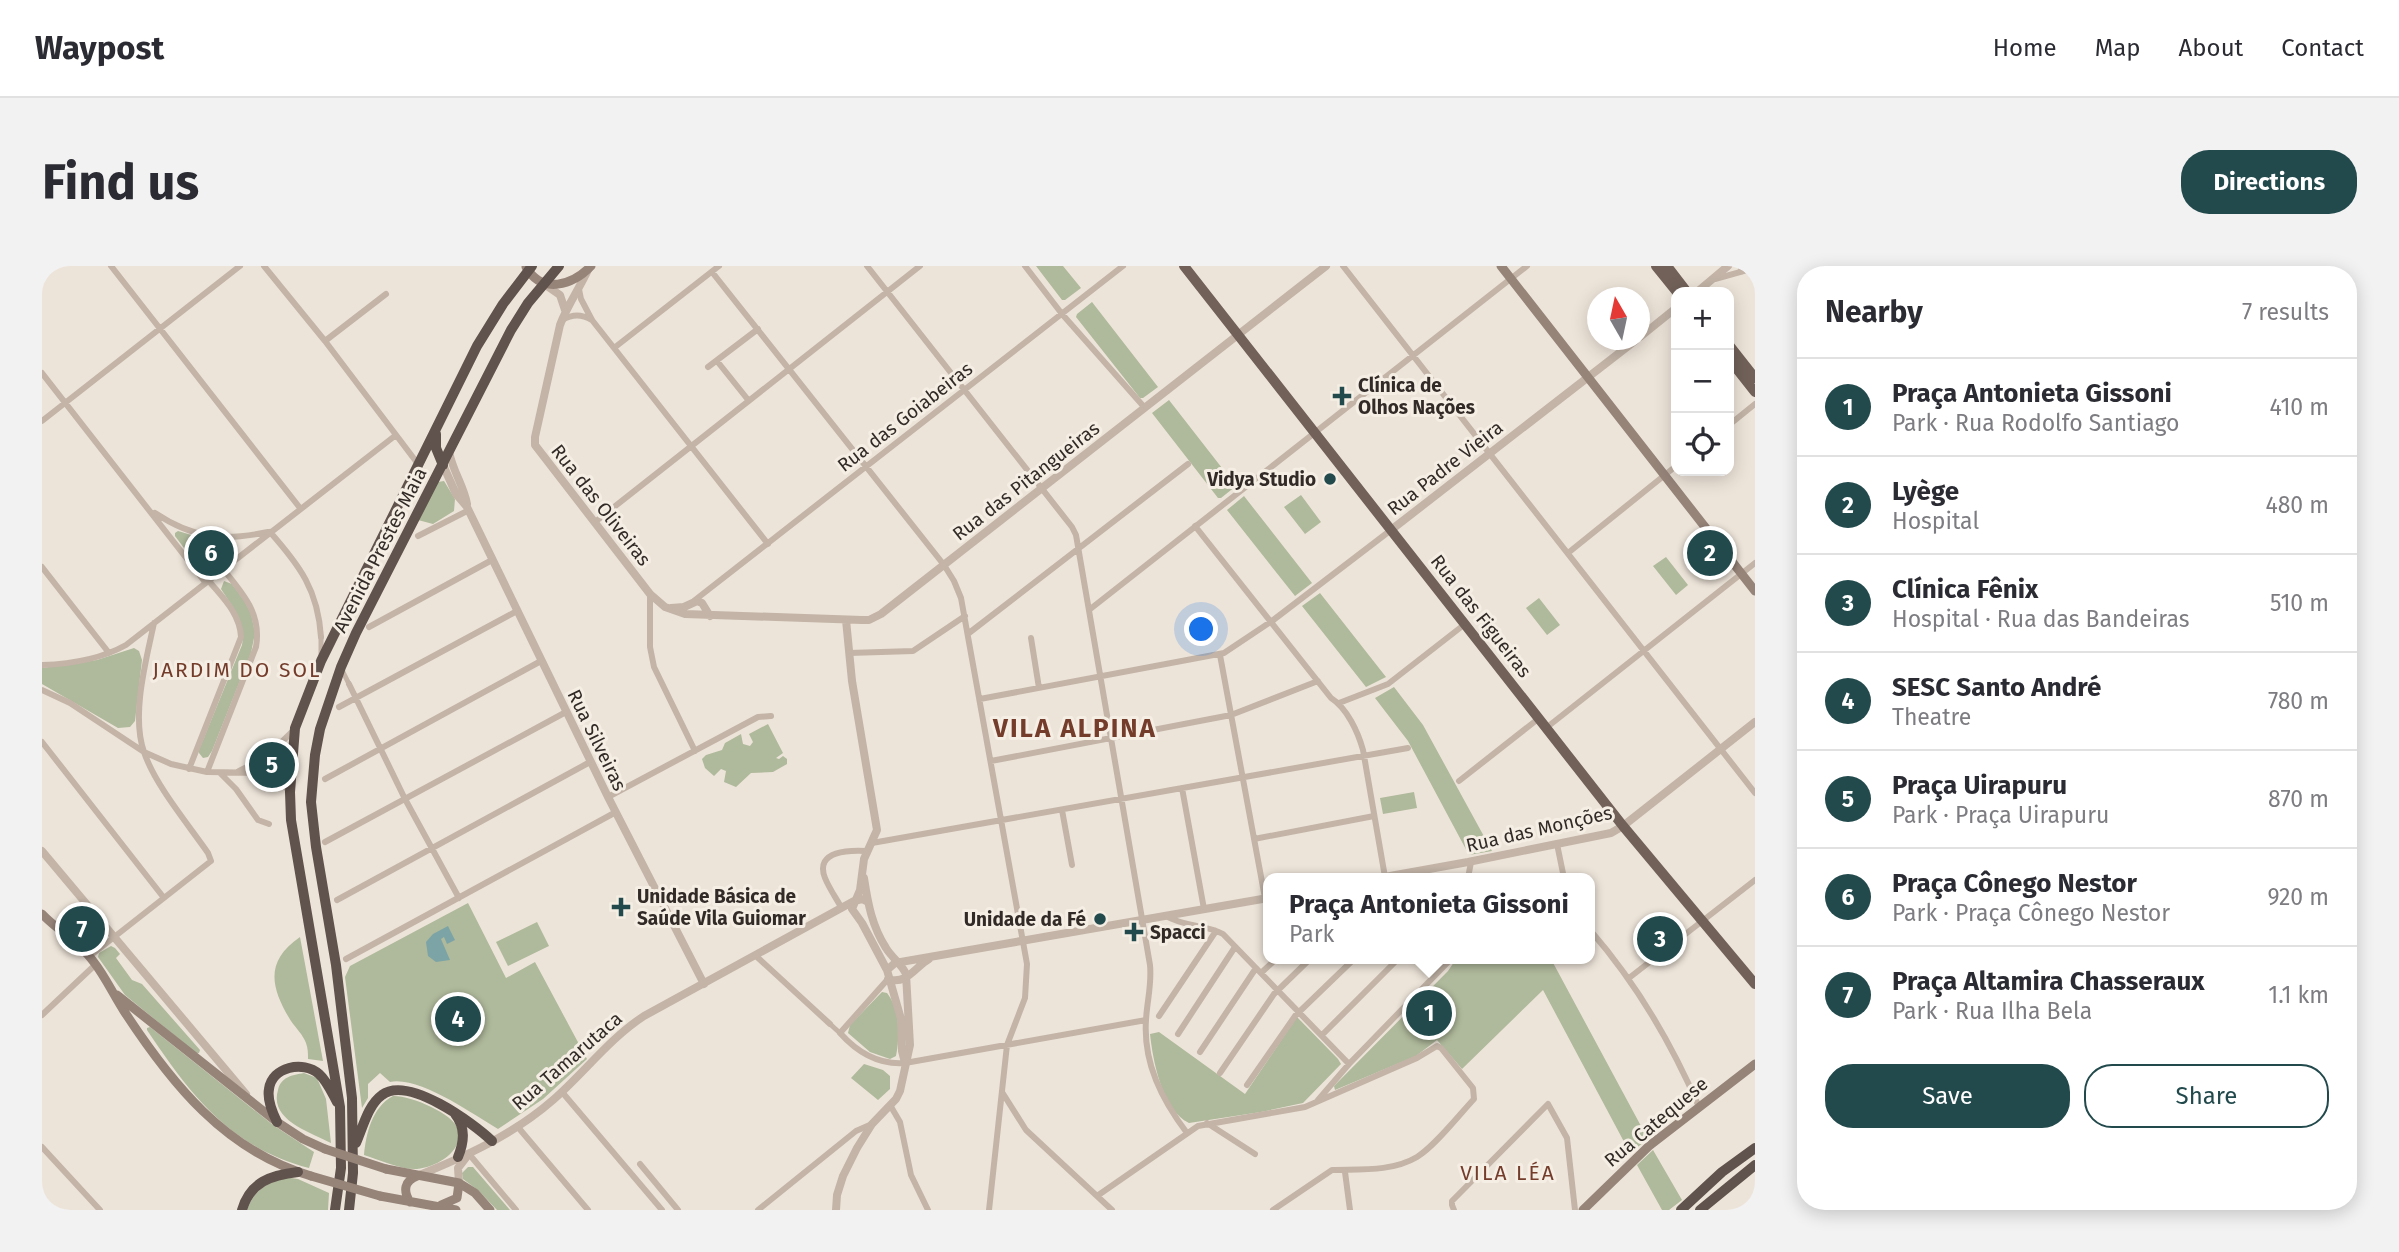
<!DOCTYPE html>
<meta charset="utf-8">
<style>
body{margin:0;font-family:"Fira Sans",sans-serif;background:#f2f2f3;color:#2b2b33}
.controls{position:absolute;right:21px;top:21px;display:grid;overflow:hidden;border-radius:14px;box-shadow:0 4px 18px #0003}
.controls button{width:63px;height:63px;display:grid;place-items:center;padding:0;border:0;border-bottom:2px solid #e1e1e2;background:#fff;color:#2b2b33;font:35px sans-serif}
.compass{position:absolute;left:1545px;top:21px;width:63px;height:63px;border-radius:50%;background:#fff;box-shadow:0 4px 18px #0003;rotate:351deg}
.you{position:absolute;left:1160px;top:364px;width:24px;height:24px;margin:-18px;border:5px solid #fff;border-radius:50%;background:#1a73e8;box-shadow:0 0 0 10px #1a73e833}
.badge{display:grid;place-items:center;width:46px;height:46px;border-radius:50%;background:#22494c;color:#fff;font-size:23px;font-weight:700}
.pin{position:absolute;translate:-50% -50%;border:4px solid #fff;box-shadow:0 2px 7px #0006}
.popup{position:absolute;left:1221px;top:607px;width:332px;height:91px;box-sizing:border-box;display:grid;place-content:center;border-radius:14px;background:#fff;filter:drop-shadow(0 2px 5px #0005);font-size:23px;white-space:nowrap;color:#7c7c81}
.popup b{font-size:26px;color:#2b2b33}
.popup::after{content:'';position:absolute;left:50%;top:100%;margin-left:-14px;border:14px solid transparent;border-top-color:#fff}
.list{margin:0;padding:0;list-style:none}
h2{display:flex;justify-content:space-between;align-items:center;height:91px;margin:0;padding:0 28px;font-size:30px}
h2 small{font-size:23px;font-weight:400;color:#7c7c81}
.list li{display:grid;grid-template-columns:46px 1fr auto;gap:21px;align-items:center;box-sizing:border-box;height:98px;padding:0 28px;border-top:2px solid #e1e1e2}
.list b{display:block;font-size:26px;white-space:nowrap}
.list p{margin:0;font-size:23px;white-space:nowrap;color:#7c7c81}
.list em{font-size:23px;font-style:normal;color:#7c7c81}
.actions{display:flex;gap:14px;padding:21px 28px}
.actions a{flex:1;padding:16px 0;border:2px solid #22494c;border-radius:28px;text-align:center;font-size:24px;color:#22494c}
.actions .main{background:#22494c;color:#fff}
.icon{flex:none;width:38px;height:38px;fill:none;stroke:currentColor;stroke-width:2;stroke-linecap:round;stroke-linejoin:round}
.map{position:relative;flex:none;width:1713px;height:944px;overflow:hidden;border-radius:28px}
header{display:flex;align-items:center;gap:42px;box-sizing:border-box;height:98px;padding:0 35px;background:#fff;border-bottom:2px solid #e1e1e2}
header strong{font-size:33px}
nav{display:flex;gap:38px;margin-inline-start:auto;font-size:24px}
.intro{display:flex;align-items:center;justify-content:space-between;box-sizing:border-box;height:168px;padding:0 42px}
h1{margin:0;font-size:49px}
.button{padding:18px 32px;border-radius:28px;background:#22494c;color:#fff;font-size:24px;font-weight:700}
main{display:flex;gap:42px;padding:0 42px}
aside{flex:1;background:#fff;border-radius:28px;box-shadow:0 4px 18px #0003}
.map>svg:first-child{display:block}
</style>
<header>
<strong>Waypost</strong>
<nav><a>Home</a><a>Map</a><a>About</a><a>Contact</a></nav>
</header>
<div class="intro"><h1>Find us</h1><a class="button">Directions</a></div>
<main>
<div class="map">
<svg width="1713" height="944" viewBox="0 0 1713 944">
<rect width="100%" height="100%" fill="#ede4d9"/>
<!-- green -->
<path fill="#afb99b" d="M994,0H1021L1039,22L1023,34H1020Z
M1050,36L1116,121L1101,132H1098L1034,51L1035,48Z
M1127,134L1194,220L1179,232H1176L1110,147Z
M402,215L413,233L412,245L391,258L376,254L396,216Z
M1259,229L1279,256L1263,268L1242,241Z
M1202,230L1270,317L1253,330L1185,244Z
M136,265L163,273L189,276L194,279V286L165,309L160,306L133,270V267Z
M1624,291L1646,319L1634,329L1611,300Z
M182,315L190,318L201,333L209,347L213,367L209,387L170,485L166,491L161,492L157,487V484L200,379C204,355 191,342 179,323Z
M1278,327L1344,411L1324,421L1260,340Z
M1497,332L1518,359L1505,369L1484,342Z
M92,382L97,385L100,394L93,455L88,461L76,462L0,418V402L55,394Z
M1352,421L1381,459L1450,585L1427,589L1366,475L1333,432Z
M726,458L741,487L734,492L737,493L741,490L745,493V498L731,506L709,507L694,521L682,516L684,505L679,503L672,510L663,502L660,493L664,489L680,484L683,477L699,468L701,478L708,480L711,476L707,468Z
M1372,526L1375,542L1341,548L1338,532Z
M426,637L464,712L493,696L545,793L501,833L456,863C430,848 378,810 348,816L338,807L326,818V832L320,842L303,711L308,700Z
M42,645L61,669L60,673L50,680L43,679L21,662Z
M495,656L507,680L466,700L454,676Z
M258,671L281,795L266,793C266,788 266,782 264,777C261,769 254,762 249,755C228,721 223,695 258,671Z
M69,680L73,682L78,688L74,692L90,714L100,718L158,784L157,787H154L83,729L56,691L57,687Z
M1414,693H1509L1606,873L1588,887L1501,724L1420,803L1395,774L1374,790L1293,824L1292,820L1406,705Z
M840,726L845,727C858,743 858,770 854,790L848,793L828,786L806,767L808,759Z
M1255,751L1296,793L1299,798L1261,837L1219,846L1147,857C1120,844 1111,795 1108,768L1117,766L1203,828Z
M108,761L231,859L272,886L267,902C187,881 148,828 105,764V762Z
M822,798L841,804L848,810V823L836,834L809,812Z
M262,807L275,812L284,833L289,877C268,866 227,854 236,824C239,811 250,809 262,807Z
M351,830C367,829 411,847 416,863C422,886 394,901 375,903C359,904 338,894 322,889C324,868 330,841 351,830Z
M1611,884L1640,934L1627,944H1620L1595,899Z
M426,901H431L468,944H455L437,925L421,913L420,907Z
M243,911L256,913L287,927L286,944H205C213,923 223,919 243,911Z"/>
<!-- water -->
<path fill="#7ca4a6" d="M406,660L413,674L405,678L402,671L399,673L408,694L394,696L386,690L384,676L391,668Z"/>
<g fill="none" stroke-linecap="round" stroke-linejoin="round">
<!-- pedestrian -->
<path stroke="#c3b4a7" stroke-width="5" d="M279,388V371
M299,402L307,418
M788,758L799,768"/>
<!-- minor -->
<path stroke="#c3b4a7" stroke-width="6" d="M69,0L258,242
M222,0L283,75L376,198
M825,0L1030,261L1034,269L1108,699C1110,718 1105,735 1104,754C1101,797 1120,834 1145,867
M983,0L1020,48L1103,142
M1301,0L1713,527
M670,6L902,299L912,315L919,332L985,698L983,732L965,779L947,944
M1673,13L1713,2
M537,23L539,33L550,54L726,278
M520,54C531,48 539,48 550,54
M283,75L344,28
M572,82L677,0
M675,95L707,135
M666,101L716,63
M0,107L163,316
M0,155L198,0
M1687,159L1713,138
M113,247C152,273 182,275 226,266
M553,256L878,0
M1153,260L1289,432C1305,442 1316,466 1321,484L1343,611
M228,266C258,300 276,324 279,371
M376,270L427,244
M1526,287L1634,200
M0,301L67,387
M608,328V381L612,401L653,485
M653,334L1081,0
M1047,344L1485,0
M327,361L450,294
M927,367L1146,198
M989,372L997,422
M807,387L871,385L923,350
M1178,389L1223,632
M0,399C28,398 59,393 84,379L354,169
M307,418L363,533L417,632
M0,424L28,437L102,486L129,498L165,506L225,507L234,511L248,526
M938,433L1182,387L1230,355L1349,264
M1297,437L1346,418L1423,358
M297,441L475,345
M1504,462L1713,297
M0,476L122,632
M949,495L1189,449L1276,415
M147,503L199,371C198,347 180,331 166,314
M197,505L223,492L252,464
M165,506L214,381C220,347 200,327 181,303
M178,507L194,523L216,554L227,558
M283,513L499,395
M1417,515L1496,453
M1140,522L1162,643
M566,531L716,451L729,450
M1020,544L1030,599
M1212,573L1332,550
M283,576L524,446
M830,577L1366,482
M1515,578L1522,612
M1426,612L1429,596
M295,634L548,496
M799,641C794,632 787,622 783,612C772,584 809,584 825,585
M1124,650C1142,661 1163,658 1181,668L1307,798
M1548,664C1595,718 1629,776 1657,841
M48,690L169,595L166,587C146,558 113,519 102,486C89,449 104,395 112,357
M714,690L788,758
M304,693L574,546
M1219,707L1234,693
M1587,712L1713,614
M846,713L798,767C815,786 837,799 863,797L1104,754
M0,749L54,698
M1117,750L1174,665
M1136,768L1193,681
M1280,769L1356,693
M1158,786L1214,702
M1178,807L1232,728L1268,693
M1205,819L1253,750L1312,693
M520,826L620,944
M960,826L984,864L1070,944
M1276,834L1307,798L1409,693
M848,839L858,856L869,909L886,944
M1165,857L1213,888
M475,860L546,944
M0,881L58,944
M427,888L474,944
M598,898L636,944
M1303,906L1308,944
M1055,930L1156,860L1263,841L1375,792L1395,780L1399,782L1431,822L1432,833C1417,849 1393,880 1375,891C1350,906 1317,903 1290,904L1231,944
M0,935L8,944
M716,944L814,865L830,858
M1412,944L1410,939V935L1506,838L1525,872L1533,944"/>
<!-- tertiary -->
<path stroke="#c3b4a7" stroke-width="8" d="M546,4C537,23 525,40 518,59L493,171V179L608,328L623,341L643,348L820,354H827L839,348L1284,0
M1700,4L1703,0
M502,18L518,29L523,44
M1655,26L1686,0
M1598,71L1634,42
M407,185C410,204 422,220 425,238
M401,199L414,228L425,241L566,531L662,718
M1349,264L1594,74
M629,342L642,341L655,335L660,337L668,350
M804,354L810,415L835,564L822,593L818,624L810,643L820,657L845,704L859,753L860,785L863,797
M0,585L204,828
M1337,612L1426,596L1569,567L1581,560L1713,456
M845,704L853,697L1226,632
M846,713C865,719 873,701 887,693
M375,910C422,891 471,869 511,834C542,807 567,773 602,750L812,635L820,633L826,636
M417,917L416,902L426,889
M794,944L795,929L801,910L815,882L830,858L854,833L858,825L868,779L864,708C860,698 850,692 844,682C830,660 826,638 822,612"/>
<!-- secondary -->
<path stroke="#968479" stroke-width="9" d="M1459,0L1713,325
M484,1C500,29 531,19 549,0
M0,648C16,665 38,676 51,695C63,710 71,728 82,745C129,817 183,885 269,910
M75,729L235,856L261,873L283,883
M344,903L417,917L433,927L448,944
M338,930L414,944
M368,936C361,925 362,915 375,910
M399,939L415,932L417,917
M1541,944L1607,880L1713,798"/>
<!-- primary -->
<path stroke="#716159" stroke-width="10" d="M1142,0L1581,560L1713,718
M1614,0L1635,26
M1625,0L1645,26
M1687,79L1713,112
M1687,93L1713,126"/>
<!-- trunk -->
<path stroke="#60524c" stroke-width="10" d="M394,168V182L401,199
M413,848C424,862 422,876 416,891
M235,856C230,846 225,834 227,823C230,801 261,794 277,808C285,815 290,827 295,836
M314,877C321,861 326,839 340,829C366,809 431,857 450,875
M200,944C208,916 229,909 256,906
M293,944L299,902L298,841L249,554L248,526L253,462L279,395L435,80L461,38L490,0
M307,944L311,907L310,832L294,699L274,581L269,536L273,489L278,463L299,401L314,367L469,64L486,37L517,0
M1639,944L1680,906L1713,882
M1658,944L1713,899"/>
<!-- secondary-bridge -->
<path stroke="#968479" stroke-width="9" d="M283,883L344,903
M269,910L338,930"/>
</g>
<!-- markers -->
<g fill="#22494c" stroke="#f5eee4" stroke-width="2.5">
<path d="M1296.5 119.5h7v7h7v7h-7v7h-7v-7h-7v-7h7z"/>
<circle cx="1288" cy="213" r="7"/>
<path d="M575.5 630.5h7v7h7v7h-7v7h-7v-7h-7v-7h7z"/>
<circle cx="1058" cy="653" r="7"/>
<path d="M1088.5 655.5h7v7h7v7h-7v7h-7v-7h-7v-7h7z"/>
</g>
<g text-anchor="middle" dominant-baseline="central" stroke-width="6" stroke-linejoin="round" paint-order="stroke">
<!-- poi labels -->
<g font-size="19" font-weight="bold" fill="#312a26" stroke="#f5eee4" text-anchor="start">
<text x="1316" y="119">Clínica de<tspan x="1316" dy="22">Olhos Nações</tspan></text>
<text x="1274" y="213" text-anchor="end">Vidya Studio</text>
<text x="595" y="630">Unidade Básica de<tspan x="595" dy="22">Saúde Vila Guiomar</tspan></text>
<text x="1044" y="653" text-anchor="end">Unidade da Fé</text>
<text x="1108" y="666">Spacci</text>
</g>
<!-- street labels -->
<g font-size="19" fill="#312a26" stroke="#f5eee4">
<text transform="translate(863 151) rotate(-38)">Rua das Goiabeiras</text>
<text transform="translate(1403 202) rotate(-38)">Rua Padre Vieira</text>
<text transform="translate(984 215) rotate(-38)">Rua das Pitangueiras</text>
<text transform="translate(559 239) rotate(52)">Rua das Oliveiras</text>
<text transform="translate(338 284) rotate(-63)">Avenida Prestes Maia</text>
<text transform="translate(1439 350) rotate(52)">Rua das Figueiras</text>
<text transform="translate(555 474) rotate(64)">Rua Silveiras</text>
<text transform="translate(1497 563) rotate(-13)">Rua das Monções</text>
<text transform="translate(525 795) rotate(-41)">Rua Tamarutaca</text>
<text transform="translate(1614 856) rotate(-40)">Rua Catequese</text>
</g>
<!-- neighbourhood labels -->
<g font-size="21" letter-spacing="2" fill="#743c2b" stroke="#f5eee4">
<text x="195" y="404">JARDIM DO SOL</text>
<text x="1466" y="907">VILA LÉA</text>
</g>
<!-- district labels -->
<g font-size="26" font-weight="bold" letter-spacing="2" fill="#743c2b" stroke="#f5eee4">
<text x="1033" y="462">VILA ALPINA</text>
</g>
</g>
</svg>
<div class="controls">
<button>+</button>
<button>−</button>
<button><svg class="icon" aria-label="locate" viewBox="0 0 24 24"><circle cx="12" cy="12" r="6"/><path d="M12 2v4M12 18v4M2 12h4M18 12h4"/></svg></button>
</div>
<svg class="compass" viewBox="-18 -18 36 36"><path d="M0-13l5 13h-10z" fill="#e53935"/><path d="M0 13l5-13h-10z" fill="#7c7c81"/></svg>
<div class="you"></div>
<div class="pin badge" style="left:1387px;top:747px">1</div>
<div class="popup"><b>Praça Antonieta Gissoni</b>Park</div>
<div class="pin badge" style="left:1668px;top:287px">2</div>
<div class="pin badge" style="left:1618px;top:673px">3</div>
<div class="pin badge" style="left:416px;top:753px">4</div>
<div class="pin badge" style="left:230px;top:499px">5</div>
<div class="pin badge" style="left:169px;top:287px">6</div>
<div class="pin badge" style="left:40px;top:663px">7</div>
</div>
<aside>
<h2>Nearby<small>7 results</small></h2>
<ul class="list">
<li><span class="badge">1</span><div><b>Praça Antonieta Gissoni</b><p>Park · Rua Rodolfo Santiago</p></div><em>410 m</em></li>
<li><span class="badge">2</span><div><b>Lyège</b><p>Hospital</p></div><em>480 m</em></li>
<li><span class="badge">3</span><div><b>Clínica Fênix</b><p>Hospital · Rua das Bandeiras</p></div><em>510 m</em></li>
<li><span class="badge">4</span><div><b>SESC Santo André</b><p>Theatre</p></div><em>780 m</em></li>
<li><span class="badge">5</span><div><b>Praça Uirapuru</b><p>Park · Praça Uirapuru</p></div><em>870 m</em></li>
<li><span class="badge">6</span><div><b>Praça Cônego Nestor</b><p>Park · Praça Cônego Nestor</p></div><em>920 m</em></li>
<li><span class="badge">7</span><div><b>Praça Altamira Chasseraux</b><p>Park · Rua Ilha Bela</p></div><em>1.1 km</em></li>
</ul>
<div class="actions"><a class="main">Save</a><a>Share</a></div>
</aside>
</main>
